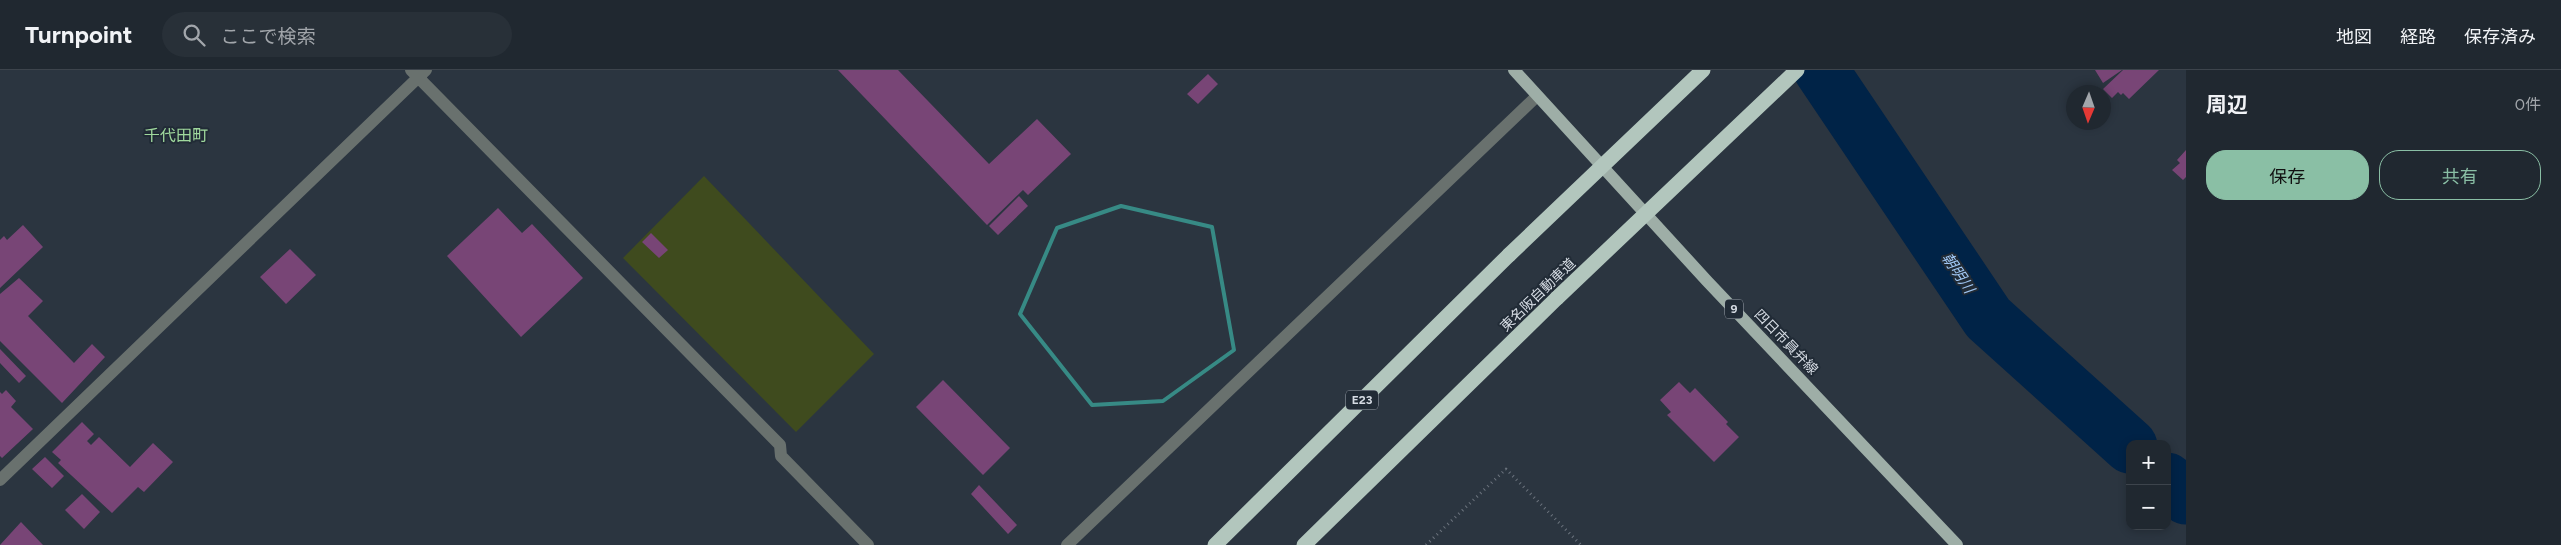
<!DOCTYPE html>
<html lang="ja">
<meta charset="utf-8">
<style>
body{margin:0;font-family:Figtree,"Noto Sans JP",sans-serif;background:#283038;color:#f1f3f6}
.controls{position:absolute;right:15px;bottom:15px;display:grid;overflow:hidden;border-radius:10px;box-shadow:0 2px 8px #0003}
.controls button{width:45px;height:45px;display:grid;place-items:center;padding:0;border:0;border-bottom:1px solid #3d444c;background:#202830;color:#f1f3f6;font:25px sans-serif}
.compass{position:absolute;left:2066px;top:15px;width:45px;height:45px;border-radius:50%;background:#202830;box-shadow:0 2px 8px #0003;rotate:182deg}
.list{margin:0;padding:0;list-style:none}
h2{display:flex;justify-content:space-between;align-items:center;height:65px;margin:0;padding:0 20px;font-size:21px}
h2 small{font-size:16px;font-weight:400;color:#a2a6ab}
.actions{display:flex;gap:10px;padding:15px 20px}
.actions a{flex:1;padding:11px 0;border:1px solid #8abfa5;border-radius:20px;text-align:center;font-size:18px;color:#8abfa5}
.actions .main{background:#8abfa5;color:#111}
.icon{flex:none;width:28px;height:28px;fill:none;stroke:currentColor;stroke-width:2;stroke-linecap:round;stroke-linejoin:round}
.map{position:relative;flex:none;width:2186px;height:475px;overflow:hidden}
header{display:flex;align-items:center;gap:30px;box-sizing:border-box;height:70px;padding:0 25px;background:#202830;border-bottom:1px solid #3d444c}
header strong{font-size:24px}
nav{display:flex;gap:28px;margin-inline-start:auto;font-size:18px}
.search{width:350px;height:45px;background:#283038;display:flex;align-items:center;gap:12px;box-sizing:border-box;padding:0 18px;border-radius:28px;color:#a2a6ab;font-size:19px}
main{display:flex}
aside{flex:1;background:#202830}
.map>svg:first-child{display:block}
</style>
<header>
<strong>Turnpoint</strong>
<div class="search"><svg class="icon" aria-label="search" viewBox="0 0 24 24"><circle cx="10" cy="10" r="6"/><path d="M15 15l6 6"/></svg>ここで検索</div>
<nav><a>地図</a><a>経路</a><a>保存済み</a></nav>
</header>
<main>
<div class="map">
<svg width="2186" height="475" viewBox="0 0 2186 475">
<rect width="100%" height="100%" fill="#2b3540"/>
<!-- green -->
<path fill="#3f4b1e" d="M704,106L874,284L796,362L623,188Z"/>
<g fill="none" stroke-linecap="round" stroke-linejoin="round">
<!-- stream -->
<path stroke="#002347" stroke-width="9" d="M1828,9L1845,0"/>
<!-- river -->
<path stroke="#002347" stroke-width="55" d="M1821,0L1988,248L2130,376
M2167,410L2186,427"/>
</g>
<!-- building -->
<path fill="#784576" d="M838,0H898L989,94L1037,49L1071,84L1028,125L1023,120L987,155Z
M2095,0H2122L2103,13Z
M2123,0H2159L2129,29L2123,23L2121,25L2118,22L2112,28L2103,19Z
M1208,4L1218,14L1198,34L1187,24Z
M2186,80V107L2183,110L2172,100L2180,93L2177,90Z
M1019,126L1028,136L998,165L989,156Z
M498,138L522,163L532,154L583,208L521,267L447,186Z
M23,155L43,177L0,218V170L4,166L7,170Z
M651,163L668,180L659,188L642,172Z
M290,179L316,205L286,234L260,207Z
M19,208L43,231L28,246L74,293L92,274L105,287L62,333L0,271V224Z
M0,279L26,306L19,313L0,293Z
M943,310L1010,378L983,405L916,337Z
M1679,312L1690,323L1695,318L1728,352L1726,354L1739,367L1714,392L1667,345L1671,342L1660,330Z
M6,320L16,331L11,337L33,359L2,388L0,386V322L2,324Z
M82,352L94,364L87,371L91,375L99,367L130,397L153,373L173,392L144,422L138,417L112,443L58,393L61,390L52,382Z
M45,387L64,406L52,418L32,399Z
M979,415L1017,455L1008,464L971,424Z
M82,424L100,442L84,459L65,440Z
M21,452L43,475H0Z"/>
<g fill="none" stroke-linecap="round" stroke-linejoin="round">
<!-- path -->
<path stroke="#6b737d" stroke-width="3" stroke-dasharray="1 4" stroke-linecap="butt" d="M1426,475L1506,399L1581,475"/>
<!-- minor -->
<path stroke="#69716e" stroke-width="12" d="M411,0L780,375L781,386L868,475
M0,410L426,0
M1067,475L1536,27"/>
<!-- major -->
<path stroke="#9eaea7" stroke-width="12" d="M1514,0L1707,211L1957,475"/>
<!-- highway -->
<path stroke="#b2c6bd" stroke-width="15" d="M1215,475L1509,185
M1304,475L1557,228"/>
<!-- highway-bridge -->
<path stroke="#b2c6bd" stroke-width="15" d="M1509,185L1703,0
M1557,228L1797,0"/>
</g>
<!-- marked area -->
<path fill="none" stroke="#378a85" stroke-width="4" stroke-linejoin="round" d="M1121,136L1212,157L1234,280L1163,331L1092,335L1020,244L1057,158Z"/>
<g text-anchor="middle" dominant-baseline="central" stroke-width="4" stroke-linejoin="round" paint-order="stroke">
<!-- shield labels -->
<g fill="#212b36" stroke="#9fa6af" stroke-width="1">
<rect x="1725" y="229.5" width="18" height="19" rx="4"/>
<rect x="1346" y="320.5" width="32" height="19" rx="4"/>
</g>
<g font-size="12" font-weight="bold" fill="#d5dbe3">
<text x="1734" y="239">9</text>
<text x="1362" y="330">E23</text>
</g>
<!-- street labels -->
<g font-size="14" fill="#d5dbe3" stroke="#212b36">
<text transform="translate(1538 225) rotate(-44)">東名阪自動車道</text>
<text transform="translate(1786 272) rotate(46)">四日市員弁線</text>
</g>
<!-- water labels -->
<g font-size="15" font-style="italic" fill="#a0c7f4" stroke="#212b36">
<text transform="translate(1958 203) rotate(56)">朝明川</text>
</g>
<!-- quarter labels -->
<g font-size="16" fill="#a0d99d" stroke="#212b36">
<text x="176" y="65">千代田町</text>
</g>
</g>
</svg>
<div class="controls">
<button>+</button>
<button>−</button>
</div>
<svg class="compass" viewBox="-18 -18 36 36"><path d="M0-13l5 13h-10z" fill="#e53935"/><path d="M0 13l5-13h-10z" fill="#a2a6ab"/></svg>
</div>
<aside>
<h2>周辺<small>0件</small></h2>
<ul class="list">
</ul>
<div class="actions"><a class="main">保存</a><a>共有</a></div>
</aside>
</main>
